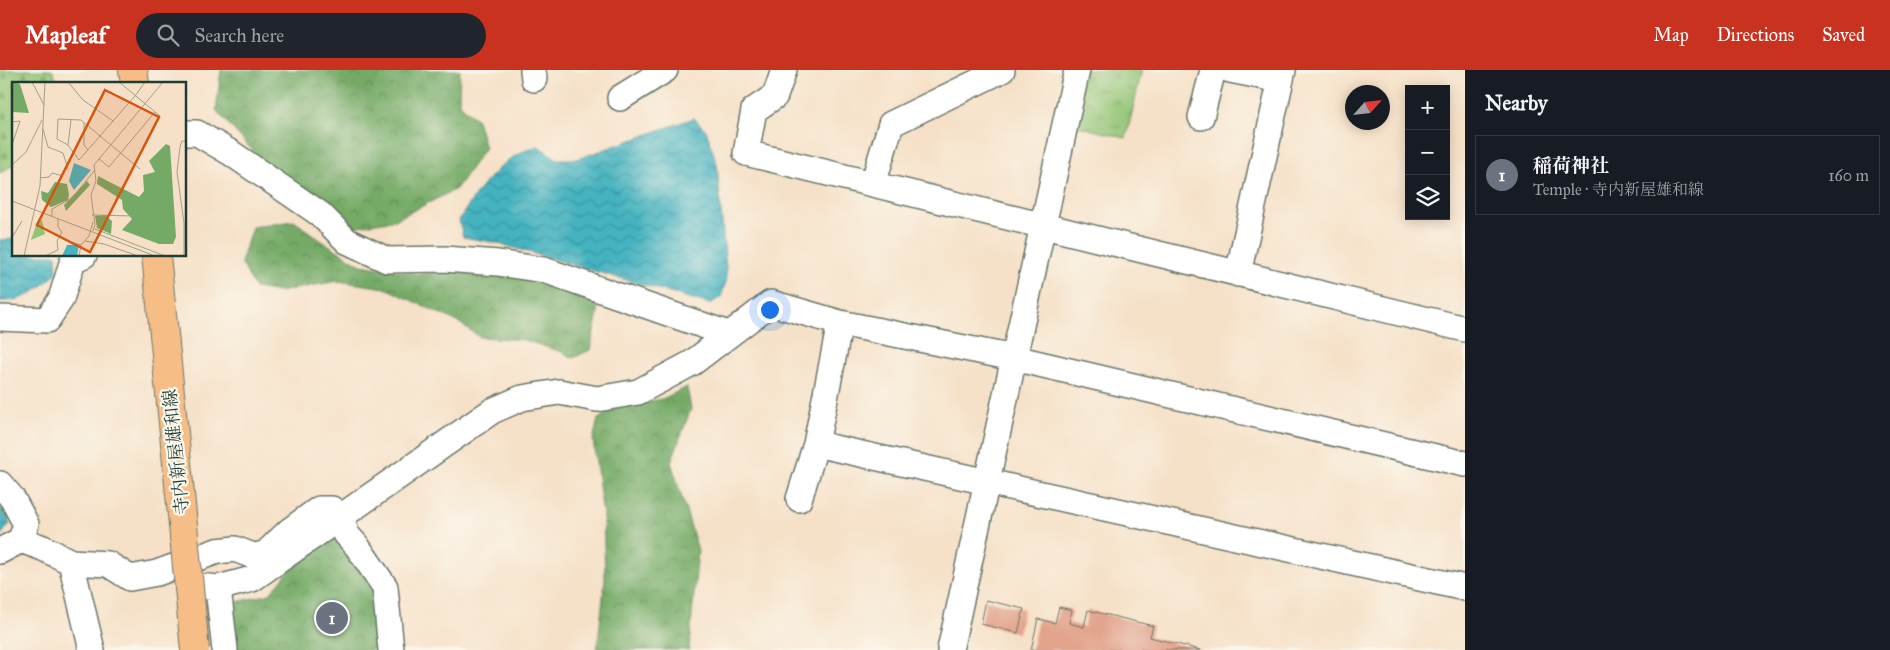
<!DOCTYPE html>
<meta charset="utf-8">
<style>
body{margin:0;font-family:"IM FELL Great Primer","Noto Serif JP",serif;background:#20242c;color:#f1f3f6}
.controls{position:absolute;right:15px;top:15px;display:grid;overflow:hidden;border-radius:0px;box-shadow:0 2px 12px #0003}
.controls button{width:45px;height:45px;display:grid;place-items:center;padding:0;border:0;border-bottom:1px solid #363941;background:#171b24;color:#f1f3f6;font:25px sans-serif}
.compass{position:absolute;left:1345px;top:15px;width:45px;height:45px;border-radius:50%;background:#171b24;box-shadow:0 2px 12px #0003;rotate:63deg}
.you{position:absolute;left:769px;top:239px;width:18px;height:18px;margin:-12px;border:4px solid #fff;border-radius:50%;background:#1a73e8;box-shadow:0 0 0 8px #1a73e833}
.badge{display:grid;place-items:center;width:32px;height:32px;border-radius:50%;background:#c8321e;color:#fff;font-size:16px;font-weight:700}
.pin{position:absolute;translate:-50% -50%;border:2px solid #fff;box-shadow:0 1px 5px #0006}
.list{margin:0;padding:0;list-style:none}
h2{display:flex;justify-content:space-between;align-items:center;height:65px;margin:0;padding:0 20px;font-size:21px}
h2 small{font-size:16px;font-weight:400;color:#9ea1a6}
.list li{display:grid;grid-template-columns:32px 1fr auto;gap:15px;align-items:center;box-sizing:border-box;height:80px;margin:0 10px 10px;padding:0 10px;border:1px solid #363941;border-radius:0px}
.list b{display:block;font-size:19px;white-space:nowrap}
.list p{margin:0;font-size:16px;white-space:nowrap;color:#9ea1a6}
.list em{font-size:16px;font-style:normal;color:#9ea1a6}
.icon{flex:none;width:28px;height:28px;fill:none;stroke:currentColor;stroke-width:2;stroke-linecap:round;stroke-linejoin:round}
.map{position:relative;flex:none;width:1465px;height:580px;overflow:hidden}
header{display:flex;align-items:center;gap:30px;box-sizing:border-box;height:70px;padding:0 25px;background:#c8321e;color:#fff}
header strong{font-size:24px}
nav{display:flex;gap:28px;margin-inline-start:auto;font-size:18px}
.search{width:350px;height:45px;background:#20242c;display:flex;align-items:center;gap:12px;box-sizing:border-box;padding:0 18px;border-radius:28px;color:#9ea1a6;font-size:19px}
main{display:flex}
aside{flex:1;background:#171b24}
.map>svg:first-child{display:block}
</style>
<header>
<strong>Mapleaf</strong>
<div class="search"><svg class="icon" aria-label="search" viewBox="0 0 24 24"><circle cx="10" cy="10" r="6"/><path d="M15 15l6 6"/></svg>Search here</div>
<nav><a>Map</a><a>Directions</a><a>Saved</a></nav>
</header>
<main>
<div class="map">
<svg width="1465" height="580" viewBox="0 0 1465 580">
<defs>
<pattern id="forest-crowns" width="20" height="18" patternUnits="userSpaceOnUse" patternTransform="scale(1.25)"><rect width="20" height="18" fill="#75aa66"/><path d="M2 6a3 3 0 1 1 6 0M12 15a3 3 0 1 1 6 0" fill="none" stroke="#5f8c55"/></pattern>
<pattern id="cemetery-stones" width="16" height="16" patternUnits="userSpaceOnUse" patternTransform="scale(1.25)"><rect width="16" height="16" fill="#92c475"/><path d="M2 7V4a2 2 0 0 1 4 0v3zM10 15v-3a2 2 0 0 1 4 0v3z" fill="#77a061"/></pattern>
<pattern id="park-tufts" width="24" height="20" patternUnits="userSpaceOnUse" patternTransform="scale(1.25)"><rect width="24" height="20" fill="#92c475"/><path d="M3 7l-1-3M5 7V3M7 7l1-3M15 17l-1-3M17 17v-4M19 17l1-3" fill="none" stroke="#77a061"/></pattern>
<pattern id="water-waves" width="16" height="10" patternUnits="userSpaceOnUse" patternTransform="scale(1.25)"><rect width="16" height="10" fill="#44b2c0"/><path d="M0 5q4-4 8 0t8 0" fill="none" stroke="#38929d"/></pattern>
</defs>
<rect width="100%" height="100%" fill="#fbf7ec"/>
<filter id="ink" filterUnits="userSpaceOnUse"><feTurbulence type="fractalNoise" baseFrequency=".02" numOctaves="2"/><feDisplacementMap in="SourceGraphic" scale="10" xChannelSelector="R" yChannelSelector="G"/><feConvolveMatrix kernelMatrix="1 2 1 2 8 2 1 2 1" color-interpolation-filters="sRGB"/></filter>
<filter id="wash" filterUnits="userSpaceOnUse"><feTurbulence type="fractalNoise" baseFrequency=".0096" numOctaves="4" result="noise"/><feDisplacementMap in="SourceGraphic" scale="20" xChannelSelector="R" yChannelSelector="G"/><feGaussianBlur stdDeviation="1.12" result="paint"/><feColorMatrix in="noise" values="0 0 0 0 0 0 0 0 0 0 0 0 0 0 0 0 0 1.4 0 .05"/><feComposite in="paint" operator="in"/></filter>
<g filter="url(#wash)">
<rect width="100%" height="100%" fill="#f6e1c8"/>
<!-- forest -->
<path fill="url(#forest-crowns)" stroke="#4a744d" d="M221,0H460L459,33L477,50L485,78L456,119L395,150L353,157L259,88L216,40Z
M294,151L322,171L361,195L417,204L477,200L542,207L597,229L598,243L590,280L573,288L562,282L524,270L480,267L458,252L385,218L338,211L279,222L255,218L241,192L252,157Z
M687,317L691,339L671,392L698,480L689,580H597L605,509L603,445L593,370L598,349L616,338L662,329Z
M329,464L355,480L376,518L379,580H238L232,533L270,524L295,493Z"/>
<!-- cemetery -->
<path fill="url(#cemetery-stones)" stroke="#588054" d="M0,0H52L58,14H14V94L0,103Z"/>
<!-- park -->
<path fill="url(#park-tufts)" stroke="#588054" d="M1085,0H1142L1126,68L1072,55Z"/>
<!-- water -->
<path fill="url(#water-waves)" stroke="#32787a" d="M694,48L706,60L717,94L727,209L721,227L710,234L497,173L463,167L459,150C478,119 501,86 538,76L557,89H577Z
M14,169V185H56L57,203C39,219 25,232 0,231V170Z
M0,432L10,454L0,466Z"/>
<g id="blocks">
<!-- building -->
<path fill="#e3a48d" d="M986,530L1024,539L1018,563L981,554Z
M328,534L345,542L337,561L319,554Z
M1059,537L1072,540L1069,553L1084,557L1088,540L1153,556L1150,567L1200,580H1031L1038,549L1055,553Z"/>
</g>
</g>
<g filter="url(#ink)">
<use href="#blocks" fill-opacity="0" stroke="#6a7668" stroke-width="1"/>
<g fill="none" stroke-linecap="round" stroke-linejoin="round">
<!-- minor casing -->
<g stroke="#6a7668" stroke-width="28">
<path id="minor" d="M533,0L534,9
M784,0L775,26L754,40L746,83L1465,259
M1230,0L1281,10
M620,28L665,0
M1201,47L1213,0
M185,63H197L231,83L320,144L347,171L387,190L444,189L498,193L544,200L728,264
M873,114L891,54L1002,0
M1238,204L1283,0
M0,248L47,250L61,229L73,190L84,185
M840,253L816,374L1465,518
M0,414L12,428L26,454L21,470L0,481
M799,429L816,374
M21,470L43,478L71,492L108,494L130,508L157,503L217,481L235,479L253,486L265,484L289,461L319,439H332L342,447L346,464L357,476L385,517L391,580
M71,492L92,580
M189,515L218,518L252,509L492,341L522,328L559,322L597,329L638,322L692,293L771,233L840,253L1014,288L1465,394
M218,518L225,580
M950,580L1077,0"/>
</g>
<!-- primary casing -->
<g stroke="#6a7668" stroke-width="30">
<path id="primary" d="M133,0L135,14
M156,185L177,393"/>
</g>
<!-- minor -->
<use href="#minor" stroke="#fff" stroke-width="25"/>
<!-- primary -->
<use href="#primary" stroke="#f6be86" stroke-width="28"/>
<!-- primary-bridge casing -->
<g stroke="#6a7668" stroke-width="30" stroke-linecap="butt">
<path id="primary-bridge" d="M177,393L195,580"/>
</g>
<!-- primary-bridge -->
<use href="#primary-bridge" stroke="#f6be86" stroke-width="28"/>
</g>
</g>
<g text-anchor="middle" dominant-baseline="central" stroke-width="4.5" stroke-linejoin="round" paint-order="stroke">
<!-- street labels -->
<g font-size="18" fill="#1f3d34" stroke="#fbf7ec">
<text transform="translate(176 382) rotate(-96)">寺内新屋雄和線</text>
</g>
</g>
<!-- overview -->
<g transform="translate(12 12)">
<rect width="174" height="174" fill="#f6e1c8"/>
<path d="M0,0L8,2L17,31L0,30ZM154,62L158,64L164,155L161,162H147L110,148L120,137L111,127L110,118L85,102L86,94L127,115L132,109L131,93L143,90L137,79ZM75,99L78,103L54,129L52,123ZM43,100L55,102L57,113L56,118L39,125L30,118L29,109L36,111ZM93,133L100,139L99,152L85,146L83,134Z" fill="#75aa66"/>
<path d="M30,138L33,152L19,158L25,140Z" fill="#92c475"/>
<path d="M62,81L79,88L62,108L57,99ZM55,163H67L65,174H50Z" fill="#44b2c0"/>
<path fill="none" stroke="#a09f8d" stroke-width="1" d="M20,0L32,23M56,0L71,18L101,39M107,0L148,34M0,40L8,39L0,63M72,41V63L76,68M31,47L36,65L51,71L56,87M56,63L59,38M87,77L97,85L143,30M0,83L14,70L30,38M128,87L88,54L69,38L46,37L45,57L56,63L67,78L88,54L108,31L123,14L133,0M28,96L37,95L40,91L51,94M0,119L143,174M80,133L122,134M40,134V127L60,116L83,88M83,147L153,174M81,149L83,143L79,113L84,99L82,83L151,0M1,154L10,139M73,159L92,162L126,174M58,160L69,163L67,174M69,163L77,154L81,140M12,174L28,104L33,0M33,174L46,168L45,159L50,150L46,145V137M172,174V141L165,90L168,65L170,59H174"/>
<path fill="#d45610" fill-opacity="0.15" stroke="#d45610" stroke-width="2.5" d="M93,8L147,35L78,170L25,143Z"/>
<rect width="174" height="174" fill="none" stroke="#1f3d34" stroke-width="2.5"/>
</g>
</svg>
<div class="controls">
<button>+</button>
<button>−</button>
<button><svg class="icon" aria-label="layers" viewBox="0 0 24 24"><path d="M12 4l9 5-9 5-9-5zM3 14l9 5 9-5"/></svg></button>
</div>
<svg class="compass" viewBox="-18 -18 36 36"><path d="M0-13l5 13h-10z" fill="#e53935"/><path d="M0 13l5-13h-10z" fill="#9ea1a6"/></svg>
<div class="you"></div>
<div class="pin badge" style="left:332px;top:548px;background:#6b7280">1</div>
</div>
<aside>
<h2>Nearby<small></small></h2>
<ul class="list">
<li><span class="badge" style="background:#6b7280">1</span><div><b>稲荷神社</b><p>Temple · 寺内新屋雄和線</p></div><em>160 m</em></li>
</ul>
</aside>
</main>
